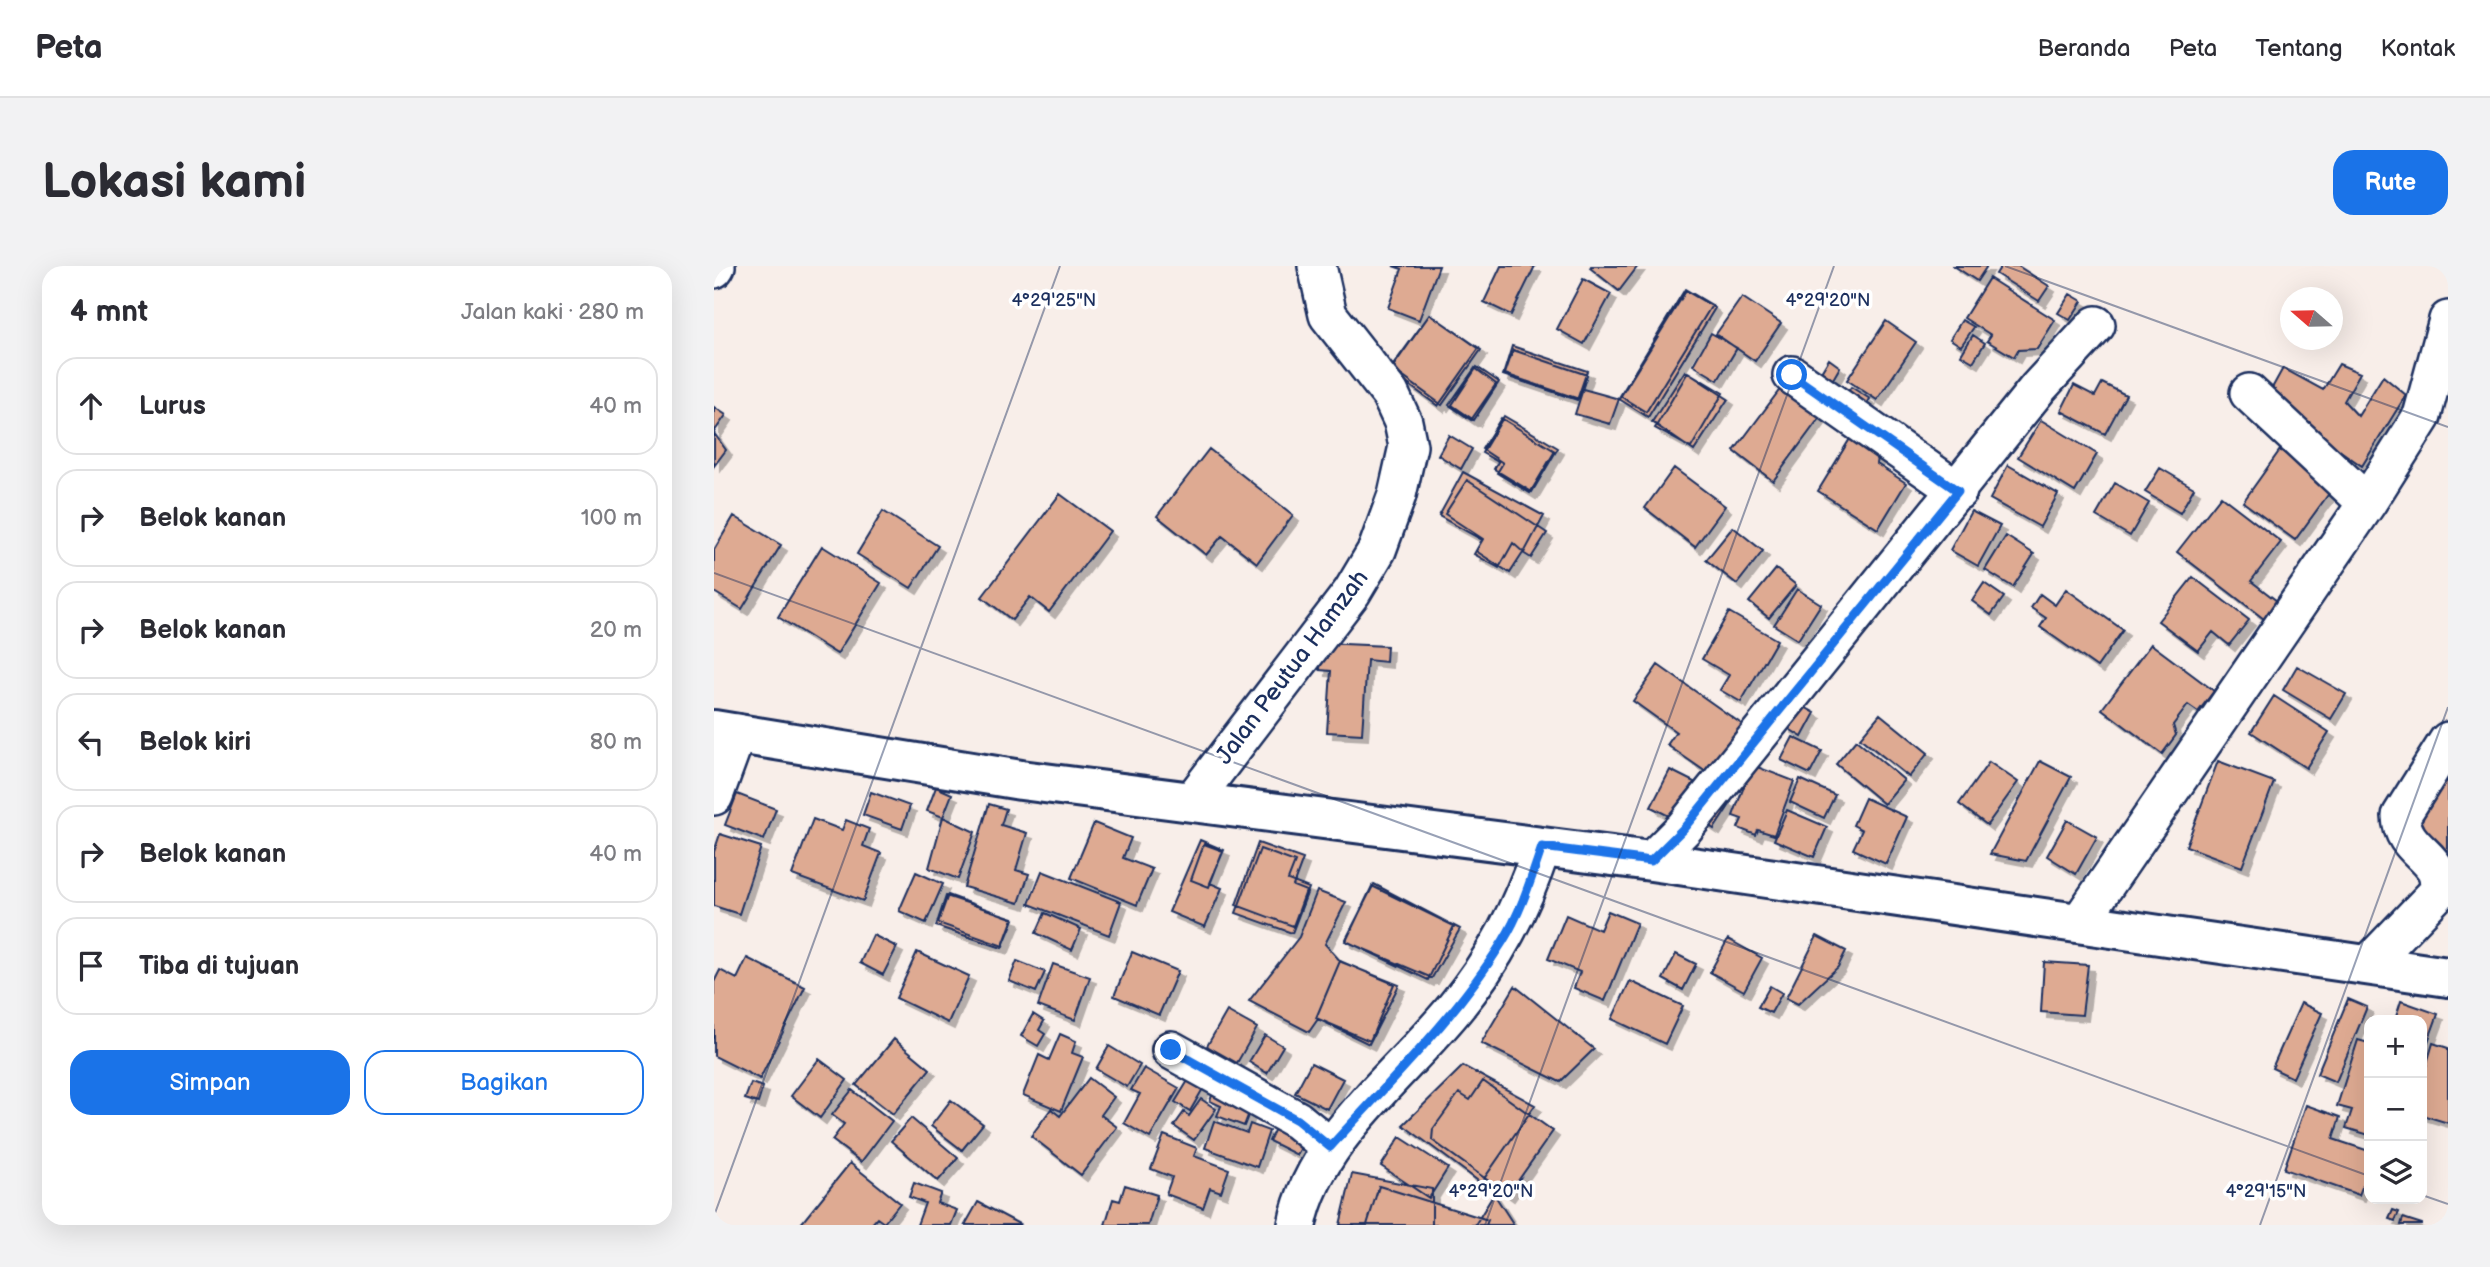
<!DOCTYPE html>
<html lang="id">
<meta charset="utf-8">
<style>
body{margin:0;font-family:"Balsamiq Sans",sans-serif;background:#f2f2f3;color:#2b2b33}
.controls{position:absolute;right:21px;bottom:21px;display:grid;overflow:hidden;border-radius:14px;box-shadow:0 7px 28px #0002}
.controls button{width:63px;height:63px;display:grid;place-items:center;padding:0;border:0;border-bottom:2px solid #e1e1e2;background:#fff;color:#2b2b33;font:35px sans-serif}
.compass{position:absolute;left:1566px;top:21px;width:63px;height:63px;border-radius:50%;background:#fff;box-shadow:0 7px 28px #0002;rotate:290deg}
.stop{position:absolute;width:21px;height:21px;margin:-16px;border:5px solid #1a73e8;border-radius:50%;background:#fff}
.stop.end{background:#1a73e8;border-color:#fff;box-shadow:0 2px 7px #0008}
.list{margin:0;padding:0;list-style:none}
h2{display:flex;justify-content:space-between;align-items:center;height:91px;margin:0;padding:0 28px;font-size:30px}
h2 small{font-size:23px;font-weight:400;color:#7c7c81}
.list li{display:grid;grid-template-columns:46px 1fr auto;gap:21px;align-items:center;box-sizing:border-box;height:98px;margin:0 14px 14px;padding:0 14px;border:2px solid #e1e1e2;border-radius:21px}
.list b{display:block;font-size:26px;white-space:nowrap}
.list em{font-size:23px;font-style:normal;color:#7c7c81}
.actions{display:flex;gap:14px;padding:21px 28px}
.actions a{flex:1;padding:16px 0;border:2px solid #1a73e8;border-radius:21px;text-align:center;font-size:24px;color:#1a73e8}
.actions .main{background:#1a73e8;color:#fff}
.icon{flex:none;width:38px;height:38px;fill:none;stroke:currentColor;stroke-width:2;stroke-linecap:round;stroke-linejoin:round}
.map{position:relative;flex:none;width:1734px;height:959px;overflow:hidden;border-radius:21px}
header{display:flex;align-items:center;gap:42px;box-sizing:border-box;height:98px;padding:0 35px;background:#fff;border-bottom:2px solid #e1e1e2}
header strong{font-size:33px}
nav{display:flex;gap:38px;margin-inline-start:auto;font-size:24px}
.intro{display:flex;align-items:center;justify-content:space-between;box-sizing:border-box;height:168px;padding:0 42px}
h1{margin:0;font-size:49px}
.button{padding:18px 32px;border-radius:21px;background:#1a73e8;color:#fff;font-size:24px;font-weight:700}
main{display:flex;gap:42px;padding:0 42px}
aside{flex:1;background:#fff;border-radius:21px;box-shadow:0 7px 28px #0002}
.map>svg:first-child{display:block}
</style>
<header>
<strong>Peta</strong>
<nav><a>Beranda</a><a>Peta</a><a>Tentang</a><a>Kontak</a></nav>
</header>
<div class="intro"><h1>Lokasi kami</h1><a class="button">Rute</a></div>
<main>
<aside>
<h2>4 mnt<small>Jalan kaki · 280 m</small></h2>
<ul class="list">
<li><svg class="icon" aria-label="ahead" viewBox="0 0 24 24"><path d="M12 20V5M6 11l6-6 6 6"/></svg><div><b>Lurus</b></div><em>40 m</em></li>
<li><svg class="icon" aria-label="right" viewBox="0 0 24 24"><path d="M7 20v-9h11M14 6l5 5-5 5"/></svg><div><b>Belok kanan</b></div><em>100 m</em></li>
<li><svg class="icon" aria-label="right" viewBox="0 0 24 24"><path d="M7 20v-9h11M14 6l5 5-5 5"/></svg><div><b>Belok kanan</b></div><em>20 m</em></li>
<li><svg class="icon" aria-label="left" viewBox="0 0 24 24"><path d="M17 20v-9H6M10 6l-5 5 5 5"/></svg><div><b>Belok kiri</b></div><em>80 m</em></li>
<li><svg class="icon" aria-label="right" viewBox="0 0 24 24"><path d="M7 20v-9h11M14 6l5 5-5 5"/></svg><div><b>Belok kanan</b></div><em>40 m</em></li>
<li><svg class="icon" aria-label="arrive" viewBox="0 0 24 24"><path d="M6 21V4h12l-3 4 3 4H6"/></svg><div><b>Tiba di tujuan</b></div></li>
</ul>
<div class="actions"><a class="main">Simpan</a><a>Bagikan</a></div>
</aside>
<div class="map">
<svg width="1734" height="959" viewBox="0 0 1734 959">
<defs>
<filter id="shadow"><feDropShadow dx="6" dy="6" stdDeviation="0" flood-color="#0004"/></filter>
</defs>
<rect width="100%" height="100%" fill="#f8eee9"/>
<filter id="ink" filterUnits="userSpaceOnUse"><feTurbulence type="fractalNoise" baseFrequency=".0143" numOctaves="2"/><feDisplacementMap in="SourceGraphic" scale="14" xChannelSelector="R" yChannelSelector="G"/><feConvolveMatrix kernelMatrix="1 2 1 2 8 2 1 2 1" color-interpolation-filters="sRGB"/></filter>
<g filter="url(#ink)">
<!-- building -->
<path fill="#deaa92" stroke="#1b2f5e" stroke-width="2" filter="url(#shadow)" d="M679,0H725L705,54L674,42L688,3Z
M787,0H821L797,49L770,36Z
M877,0H924L905,25L876,2Z
M1240,0H1273L1263,15Z
M1287,0H1304L1335,20L1325,35L1282,8Z
M1275,12L1341,54L1323,83L1304,84L1300,91L1273,75L1277,69L1250,52Z
M869,13L897,28L870,78L843,63Z
M971,23L998,39L932,146L906,130Z
M972,25L1001,42L934,151L905,133Z
M1356,28L1368,35L1356,54L1344,47Z
M1028,31L1067,57L1041,95L1002,68Z
M716,48L765,82L724,140L676,105Z
M716,48L767,84L728,139L677,102Z
M1248,54L1260,61L1247,80L1236,73Z
M1172,55L1202,76L1163,134L1133,114Z
M997,67L1023,82L1004,114L979,99Z
M1259,69L1271,77L1259,96L1247,89Z
M798,80L873,105L863,134L789,109Z
M799,84L873,109L865,133L791,108Z
M1115,93L1126,101L1115,120L1103,113Z
M1625,98L1646,107L1630,135L1644,150L1669,110L1692,129L1648,200L1552,133L1569,102L1609,124Z
M763,101L785,116L760,154L738,139Z
M761,102L782,118L757,154L735,139Z
M971,105L1014,133L980,185L938,156Z
M974,106L1009,127L977,182L941,162Z
M1073,114L1112,143L1059,215L1020,185Z
M1388,117L1412,129L1391,168L1347,145L1360,119L1381,130Z
M1137,121L1156,133L1148,145L1129,133Z
M869,123L905,133L896,158L861,148Z
M0,141L12,149L0,166Z
M790,150L844,182L818,226L780,203L784,196L768,187Z
M787,152L841,185L816,227L783,207L789,197L768,183Z
M1327,154L1383,188L1361,226L1304,191Z
M1142,163L1166,178L1163,198L1192,217L1164,263L1104,225Z
M0,167L12,184L0,200Z
M735,169L758,183L747,203L724,189Z
M495,183L579,249L543,297L508,270L492,289L443,250Z
M1566,184L1619,222L1581,274L1529,236Z
M1294,199L1344,228L1326,261L1276,233Z
M960,202L1011,240L981,281L931,242Z
M1446,202L1480,222L1466,247L1431,226Z
M749,206L830,250L810,287L799,277L785,302L760,288L768,274L725,250Z
M753,214L833,267L817,292L809,287L796,307L762,285L769,273L731,248Z
M1401,217L1435,237L1416,270L1382,250Z
M346,228L396,265L335,346L316,331L298,354L268,331Z
M1507,230L1567,276L1537,315L1563,335L1550,353L1463,286Z
M169,245L224,280L197,322L143,288Z
M1257,245L1286,260L1264,300L1236,284Z
M20,250L67,279L28,343L0,326V284Z
M1019,261L1049,285L1023,318L992,294Z
M1292,270L1320,288L1299,321L1271,304Z
M108,280L167,317L123,388L64,351Z
M1062,303L1082,319L1055,352L1035,336Z
M1479,311L1535,354L1515,379L1499,366L1484,385L1444,355Z
M1270,317L1290,331L1277,349L1258,335Z
M1083,323L1107,338L1084,374L1060,359Z
M1352,323L1409,364L1383,401L1326,361L1332,352L1317,342L1326,328L1341,339Z
M1015,346L1063,374L1027,436L1006,424L1015,409L988,393Z
M608,377L673,380L672,396L653,394L648,468L613,466L617,405L606,404Z
M1437,378L1500,425L1484,446L1474,439L1459,459L1462,469L1448,488L1388,443Z
M944,399L1029,459L995,508L953,479L962,466L919,435Z
M1583,400L1632,428L1617,453L1569,424Z
M1560,430L1615,466L1592,502L1537,466Z
M1085,438L1101,447L1088,471L1072,461Z
M1166,448L1214,487L1195,511L1146,472Z
M1079,471L1108,485L1096,508L1067,494Z
M1142,474L1190,514L1170,538L1122,498Z
M1326,495L1357,511L1312,595L1276,588Z
M1504,495L1560,516L1528,601L1472,580Z
M1275,496L1304,516L1273,559L1245,538Z
M1038,499L1080,515L1060,569L1044,564L1042,569L1024,562L1028,553L1019,550Z
M956,504L980,516L961,553L937,541Z
M1734,509V587L1699,564Z
M1086,513L1121,529L1110,552L1076,536Z
M222,521L238,528L229,551L213,545Z
M157,526L196,540L188,563L149,549Z
M23,528L62,543L50,574L11,559Z
M1003,529L1017,537L1000,563L986,554Z
M1151,532L1193,551L1172,598L1139,583L1148,564L1139,559Z
M275,538L292,543L287,559L313,567L302,604L315,608L305,637L250,621Z
M1073,544L1113,561L1100,591L1060,574Z
M229,551L261,566L244,613L215,602Z
M99,553L128,564L132,554L155,563L149,580L167,587L149,635L78,609Z
M1353,554L1383,571L1362,608L1333,590Z
M380,557L417,572L409,592L438,603L423,639L357,612Z
M6,568L47,581L25,648L0,640V586Z
M486,574L510,584L496,617L508,622L491,661L455,646Z
M544,577L589,593L579,620L592,625L579,660L522,639Z
M490,578L509,585L495,621L477,614Z
M546,583L581,596L574,614L595,622L578,667L522,647Z
M328,605L407,636L395,669L315,638Z
M202,606L229,618L212,657L185,645Z
M660,618L746,663L718,712L631,675Z
M658,620L740,660L714,714L632,675Z
M603,625L632,636L611,678L627,696L685,719L655,778L604,753L595,766L535,735L585,671Z
M234,629L300,653L289,680L224,657Z
M232,630L299,652L288,682L222,660Z
M894,645L923,657L891,735L860,722L866,706L834,693L852,649L886,664Z
M331,647L367,663L358,684L322,667Z
M159,669L183,681L169,709L146,697Z
M1103,670L1132,685L1124,701L1084,738L1072,732Z
M1014,673L1048,692L1030,725L996,706Z
M203,686L255,710L234,757L182,732Z
M418,686L464,705L445,749L400,730Z
M962,688L982,698L969,724L949,713Z
M33,692L91,721L46,813L0,790V716L6,704L23,713Z
M303,695L331,706L322,726L295,715Z
M626,695L680,718L656,775L602,752Z
M1330,696L1374,699L1368,749L1327,746Z
M339,698L376,711L361,754L324,740Z
M916,715L969,740L951,778L898,753Z
M801,720L880,783L846,816L767,777Z
M1056,720L1068,727L1057,747L1044,741Z
M1634,733L1653,741L1622,816L1603,808Z
M1687,735L1724,748L1712,781L1708,780V754H1681Z
M1587,737L1608,747L1579,812L1558,802Z
M513,745L543,762L523,797L493,780Z
M319,748L330,755L325,764L331,768L324,780L307,770Z
M346,768L362,775L358,787L369,791L347,845L309,829L325,789L335,794Z
M551,769L569,780L553,807L535,796Z
M180,773L216,803L179,848L142,819Z
M1644,774L1655,777V869L1632,862L1638,844L1623,840Z
M1719,777L1734,782V857L1708,849V814Z
M395,780L426,799L413,821L382,803Z
M105,793L133,814L106,852L77,830Z
M597,797L629,813L613,843L581,827Z
M749,800L821,839L767,917L689,859Z
M430,802L465,822L436,872L410,857L426,828L417,824Z
M375,812L400,831L387,849L403,861L367,909L317,870L337,843L346,850Z
M475,813L490,821L476,845L461,836Z
M769,815L839,865L794,929L718,874L719,863L745,827L756,834Z
M37,817L49,821L44,837L31,833Z
M501,821L537,842L530,860L503,850L507,840L496,835Z
M138,824L178,855L147,896L118,874L130,858L118,849Z
M487,833L502,843L480,874L460,860L470,846L475,850Z
M237,834L269,858L248,884L217,860Z
M1592,839L1626,851L1619,873L1655,885V918L1650,916L1645,929L1570,903Z
M197,852L244,892L224,915L177,875Z
M500,855L533,867L536,858L555,865L543,901L491,882Z
M564,856L593,870L583,889L555,875Z
M450,869L483,882L480,890L515,903L507,926L496,922L489,942L452,928L458,911L437,903Z
M686,871L734,902L715,932L667,900Z
M136,897L186,937L170,957L163,952L157,959H86Z
M638,908L718,923V959H626Z
M200,917L227,927L223,937L243,944L237,959H203L211,937L195,931Z
M411,919L443,929L434,959H391L399,933L406,935Z
M665,920L774,954L772,959H653Z
M780,928L800,959H761Z
M264,936L307,959H251Z
M1679,944L1685,946L1681,955L1675,953Z
M1689,952L1708,958V959H1687Z"/>
<g fill="none" stroke-linecap="round" stroke-linejoin="round">
<!-- minor casing -->
<g stroke="#1b2f5e" stroke-width="42">
<path id="minor" d="M0,3L2,0
M1078,109L1244,225
M1535,127L1653,237
M0,530L23,467
M479,534L638,326L663,284L683,229L694,180L689,156L676,128L614,49L603,0
M937,595L970,562L1324,122L1382,59
M1366,656L1653,237L1708,150L1734,54
M1654,699L1723,627C1734,590 1688,588 1687,550L1734,475
M457,784L583,854L616,881
M583,959C599,874 686,809 740,743C782,692 807,643 828,581"/>
</g>
<!-- secondary casing -->
<g stroke="#1b2f5e" stroke-width="44">
<path id="secondary" d="M0,464L307,514L937,595L1734,711"/>
</g>
<!-- minor -->
<use href="#minor" stroke="#fff" stroke-width="37"/>
<!-- secondary -->
<use href="#secondary" stroke="#fff" stroke-width="38"/>
</g>
</g>
<g fill="none" stroke-linecap="round" stroke-linejoin="round" filter="url(#ink)">
<!-- route -->
<path stroke="#1a73e8" stroke-width="9" d="M457,784L583,854L616,881C676,815 742,751 789,675C807,646 817,613 828,581L937,595L970,562L1244,225L1078,109"/>
</g>
<!-- ticks -->
<path fill="none" stroke="#1b2f5e" stroke-width="2" stroke-opacity="0.45" d="M1291,0L1734,161M0,307L1655,910M1708,929L1734,938M0,950L346,0M771,959L1120,0M1546,959L1734,441"/>
<g text-anchor="middle" dominant-baseline="central" stroke-width="7" stroke-linejoin="round" paint-order="stroke">
<!-- street labels -->
<g font-size="24" fill="#1b2f5e" stroke="#fff">
<text transform="translate(578 401) rotate(-53)">Jalan Peutua Hamzah</text>
</g>
</g>
<g font-size="18" text-anchor="middle" fill="#1b2f5e" stroke="#fff" stroke-width="7" stroke-linejoin="round" paint-order="stroke">
<text x="340" y="40">4°29'25"N</text>
<text x="1114" y="40">4°29'20"N</text>
<text x="777" y="931">4°29'20"N</text>
<text x="1552" y="931">4°29'15"N</text>
</g>
</svg>
<div class="controls">
<button>+</button>
<button>−</button>
<button><svg class="icon" aria-label="layers" viewBox="0 0 24 24"><path d="M12 4l9 5-9 5-9-5zM3 14l9 5 9-5"/></svg></button>
</div>
<svg class="compass" viewBox="-18 -18 36 36"><path d="M0-13l5 13h-10z" fill="#e53935"/><path d="M0 13l5-13h-10z" fill="#7c7c81"/></svg>
<div class="stop" style="left:1078px;top:109px"></div>
<div class="stop end" style="left:457px;top:784px"></div>
</div>
</main>
